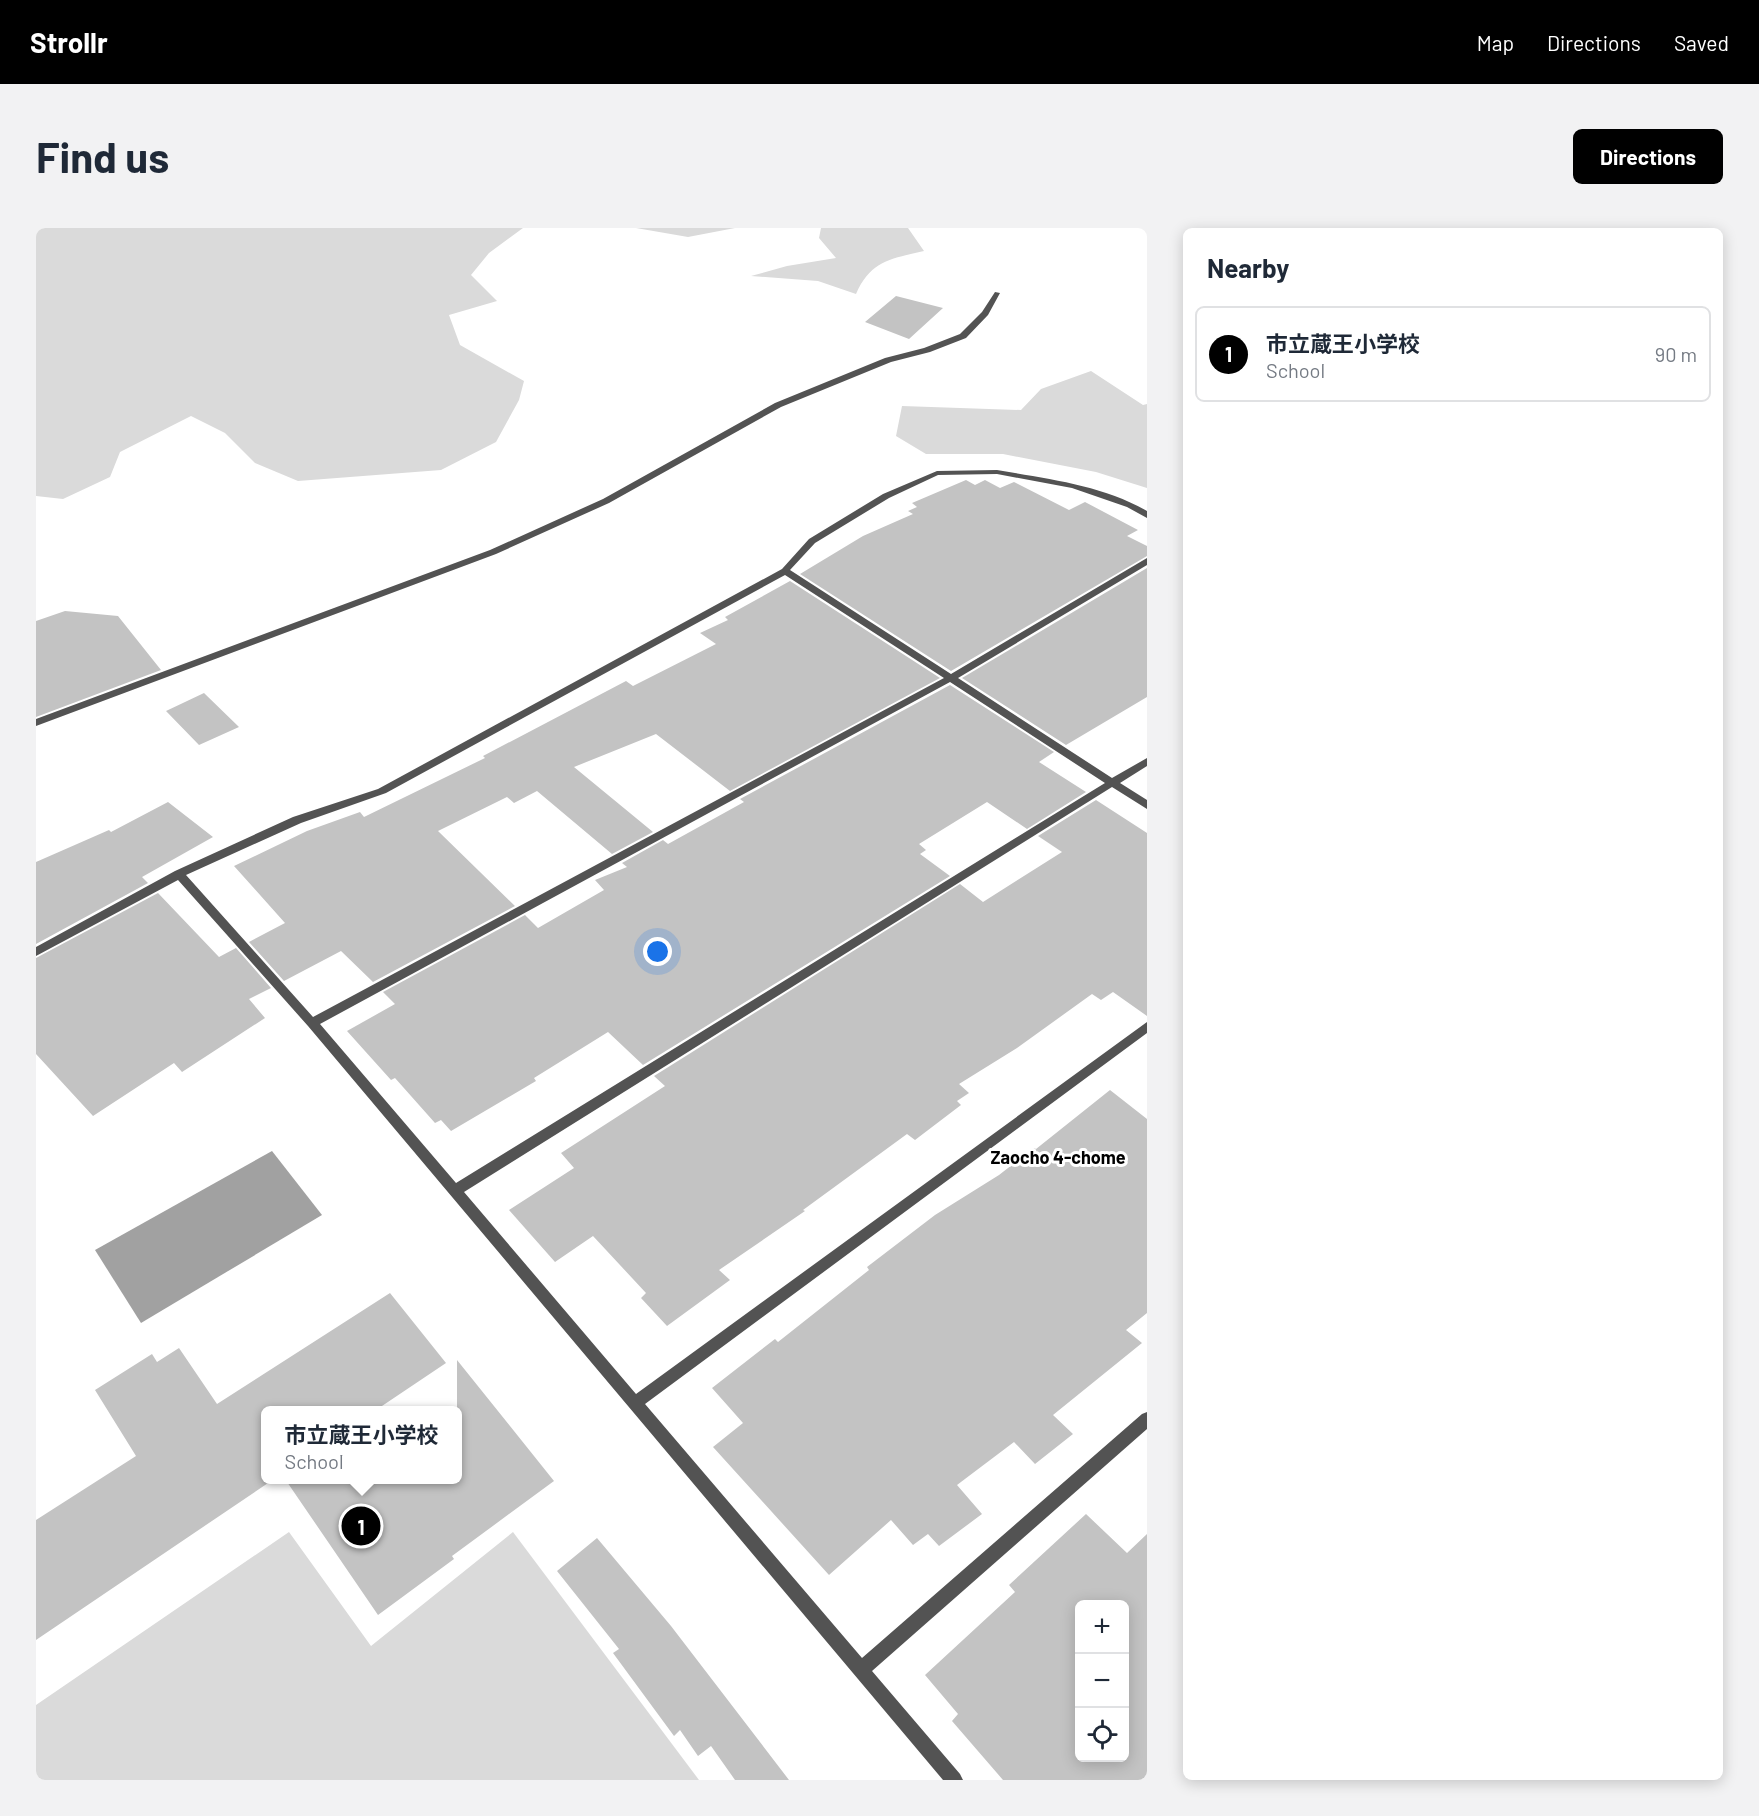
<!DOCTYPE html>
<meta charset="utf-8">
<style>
body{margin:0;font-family:Barlow,"Noto Sans JP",sans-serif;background:#f2f2f3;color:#1f2937}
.controls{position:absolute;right:18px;bottom:18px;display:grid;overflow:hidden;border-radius:9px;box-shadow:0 3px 15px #0003}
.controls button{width:54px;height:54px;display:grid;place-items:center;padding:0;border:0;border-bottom:2px solid #e0e1e3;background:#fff;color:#1f2937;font:30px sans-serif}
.you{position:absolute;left:622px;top:724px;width:21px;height:21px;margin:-15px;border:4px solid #fff;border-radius:50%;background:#1a73e8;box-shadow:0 0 0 9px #1a73e833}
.badge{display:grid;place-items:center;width:39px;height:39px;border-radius:50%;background:#000;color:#fff;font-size:20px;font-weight:700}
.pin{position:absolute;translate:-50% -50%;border:3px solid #fff;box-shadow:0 2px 6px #0006}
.popup{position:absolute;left:225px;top:1178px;width:201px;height:78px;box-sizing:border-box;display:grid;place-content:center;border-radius:9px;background:#fff;filter:drop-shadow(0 2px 4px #0005);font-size:20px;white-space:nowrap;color:#747a83}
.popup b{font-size:22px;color:#1f2937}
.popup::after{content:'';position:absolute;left:50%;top:100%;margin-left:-12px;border:12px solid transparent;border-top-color:#fff}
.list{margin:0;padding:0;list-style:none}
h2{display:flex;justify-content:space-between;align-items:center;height:78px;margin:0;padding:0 24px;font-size:26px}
h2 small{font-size:20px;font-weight:400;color:#747a83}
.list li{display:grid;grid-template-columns:39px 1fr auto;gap:18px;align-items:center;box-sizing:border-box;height:96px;margin:0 12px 12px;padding:0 12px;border:2px solid #e0e1e3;border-radius:9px}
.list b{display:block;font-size:22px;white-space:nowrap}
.list p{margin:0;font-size:20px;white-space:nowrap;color:#747a83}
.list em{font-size:20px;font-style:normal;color:#747a83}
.icon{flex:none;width:33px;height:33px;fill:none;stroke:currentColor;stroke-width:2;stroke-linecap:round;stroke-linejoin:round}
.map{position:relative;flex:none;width:1111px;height:1552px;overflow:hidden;border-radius:9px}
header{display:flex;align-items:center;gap:36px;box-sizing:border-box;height:84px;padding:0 30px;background:#000;color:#fff}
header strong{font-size:28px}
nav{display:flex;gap:33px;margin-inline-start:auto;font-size:21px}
.intro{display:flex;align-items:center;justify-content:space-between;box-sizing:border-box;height:144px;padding:0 36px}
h1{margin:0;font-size:42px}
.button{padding:15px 27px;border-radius:9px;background:#000;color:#fff;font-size:21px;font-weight:700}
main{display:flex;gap:36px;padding:0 36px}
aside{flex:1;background:#fff;border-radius:9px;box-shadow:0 3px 15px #0003}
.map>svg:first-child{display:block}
</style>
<header>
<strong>Strollr</strong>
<nav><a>Map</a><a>Directions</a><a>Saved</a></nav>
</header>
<div class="intro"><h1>Find us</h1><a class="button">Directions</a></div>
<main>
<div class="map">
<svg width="1111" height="1552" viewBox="0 0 1111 1552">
<rect width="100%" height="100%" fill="#fff"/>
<!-- green -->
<path fill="#dadada" d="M0,0H487L453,25L435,47L461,73L413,87L424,117L488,153L483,172L460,214L405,242L262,253L219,235L189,205L155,188L84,224L74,249L27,271L0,268Z
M600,0H699L652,9Z
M785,0H872L888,23C855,31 835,32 820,66L782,53L715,48L751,38L800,30L783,10Z
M1055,143L1107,177L1111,176V260L1060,244L967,226H890L860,208L866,178L985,182L1005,161Z
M253,1304L335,1418L477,1304L663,1552H0V1477Z"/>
<!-- water -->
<path fill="#a1a1a1" d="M236,923L286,987L105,1095L59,1022Z"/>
<!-- building -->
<path fill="#c3c3c3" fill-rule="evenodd" d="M860,68L907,80L873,111L829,94Z
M930,252L939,257L949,252L964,260L978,254L1033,282L1049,274L1102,302L1091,308L1111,318V328L915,443L764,346L827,308L877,286L872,283L881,279L876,275Z
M1111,340V469L1030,517L926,450Z
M754,353L904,450L694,563L620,506L538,539L617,604L576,626L501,563L478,575L471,569L402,603L479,678L337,754L305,723L248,753L213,714L249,695L198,638L271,603L324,584L328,589L449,530L447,528L590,453L597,458L680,416L664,405L692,392L689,389Z
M29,383L82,388L125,442L0,489V393Z
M914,457L1018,524L1003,534L1050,564L991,601L951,574L883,616L890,622L884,626L914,648L607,837L572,804L498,850L500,853L415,903L405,892L399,895L359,850L355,852L311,803L359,776L347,764L489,687L502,700L568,662L559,652L591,639L586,635L627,612L632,616L708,574L704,571Z
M168,465L203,499L163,517L130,483Z
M1060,572L1111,605V788L1077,764L1065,772L1056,766L981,820L923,856L933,865L921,873L925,877L879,912L871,906L767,982L769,983L683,1042L694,1052L631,1098L605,1070L610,1065L557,1008L519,1034L473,982L538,940L525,925L629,858L618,848L924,656L947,674L1026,624L1002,608Z
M132,574L177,609L106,649L112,655L0,716V634L73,602L75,604Z
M122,665L183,729L200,720L235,760L213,771L229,790L146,844L138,835L57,888L0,826V730Z
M1074,862L1111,891V1085L1090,1102L1106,1115L1017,1187L1037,1206L999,1236L978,1214L921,1257L946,1286L903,1318L892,1306L877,1317L855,1292L793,1347L677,1219L707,1195L676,1160L739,1111L742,1114L833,1042L831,1039L899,987L963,947L998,920L1000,921Z
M354,1065L410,1135L340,1182H229V1251H238L0,1412V1292L100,1228L59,1162L116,1126L121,1134L143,1120L181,1176Z
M421,1132L518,1253L416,1328L418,1331L342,1387L249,1251H421Z
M1050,1286L1091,1325L1111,1306V1552H967L916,1493L922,1486L889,1447L979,1364L973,1357ZM1044,1377H1089V1530H1044Z
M561,1310L635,1398L753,1552H699L675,1518L662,1528L644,1502L638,1508L577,1425L583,1421L521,1343Z"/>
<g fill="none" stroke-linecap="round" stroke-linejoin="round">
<!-- minor -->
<path fill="#535353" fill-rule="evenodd" d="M959,64L964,65L952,87L930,110L894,124L855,134L745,179L573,275L460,326L0,498V491L454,322L567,271L739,175L849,130L888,120L924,106L946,84Z
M961,242C1012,251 1066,257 1111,283V290L1091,279L1036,260L961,246L902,247L853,270L779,315L754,342L915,446L1111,330V337L922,450L1076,550L1111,530V538L1084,555L1111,572V581L1076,559L428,964L600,1166L1111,794V805L609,1176L826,1430L1106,1186L1111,1184V1201L836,1443L924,1546L927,1552H907L272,798L142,652L0,728V719L139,643L257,589L342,561L746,341L773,311L847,266L901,243ZM749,347L908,450L277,789L150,647L265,595L350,565ZM914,454L1069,555L420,955L284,796Z"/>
</g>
<g text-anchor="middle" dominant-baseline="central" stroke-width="6" stroke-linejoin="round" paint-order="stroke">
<!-- neighbourhood labels -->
<g font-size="18" font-weight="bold" fill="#000" stroke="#fff">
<text x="1022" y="929">Zaocho 4-chome</text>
</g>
</g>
</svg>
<div class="controls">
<button>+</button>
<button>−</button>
<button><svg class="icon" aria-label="locate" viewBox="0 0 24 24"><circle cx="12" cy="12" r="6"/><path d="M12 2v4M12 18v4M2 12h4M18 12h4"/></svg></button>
</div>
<div class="you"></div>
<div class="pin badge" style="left:325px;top:1298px">1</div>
<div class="popup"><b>市立蔵王小学校</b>School</div>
</div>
<aside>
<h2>Nearby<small></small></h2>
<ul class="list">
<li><span class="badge">1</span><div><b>市立蔵王小学校</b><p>School</p></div><em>90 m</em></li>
</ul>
</aside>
</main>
